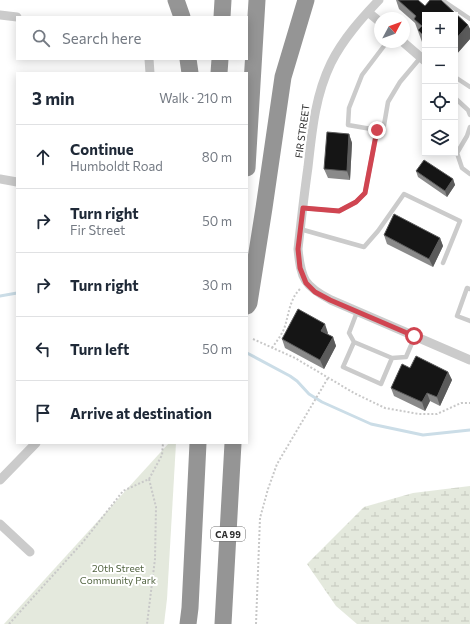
<!DOCTYPE html>
<meta charset="utf-8">
<style>
body{margin:0;font-family:Commissioner,sans-serif;background:#f2f2f3;color:#1f2937}
.controls{position:absolute;right:12px;top:12px;display:grid;overflow:hidden;border-radius:0px;box-shadow:0 2px 10px #0003}
.controls button{width:36px;height:36px;display:grid;place-items:center;padding:0;border:0;border-bottom:1px solid #e0e1e3;background:#fff;color:#1f2937;font:20px sans-serif}
.compass{position:absolute;left:374px;top:12px;width:36px;height:36px;border-radius:50%;background:#fff;box-shadow:0 2px 10px #0003;rotate:49deg}
.stop{position:absolute;width:12px;height:12px;margin:-9px;border:3px solid #d04551;border-radius:50%;background:#fff}
.stop.end{background:#d04551;border-color:#fff;box-shadow:0 1px 4px #0008}
.list{margin:0;padding:0;list-style:none}
h2{display:flex;justify-content:space-between;align-items:center;height:52px;margin:0;padding:0 16px;font-size:17px}
h2 small{font-size:13px;font-weight:400;color:#747a83}
.list li{display:grid;grid-template-columns:26px 1fr auto;gap:12px;align-items:center;box-sizing:border-box;height:64px;padding:0 16px;border-top:1px solid #e0e1e3}
.list b{display:block;font-size:15px;white-space:nowrap}
.list p{margin:0;font-size:13px;white-space:nowrap;color:#747a83}
.list em{font-size:13px;font-style:normal;color:#747a83}
.icon{flex:none;width:22px;height:22px;fill:none;stroke:currentColor;stroke-width:2;stroke-linecap:round;stroke-linejoin:round}
.map{position:relative;flex:none;width:470px;height:624px;overflow:hidden}
.search{position:absolute;background:#fff;box-shadow:0 2px 10px #0003;left:16px;top:16px;width:232px;height:44px;display:flex;align-items:center;gap:10px;box-sizing:border-box;padding:0 14px;border-radius:0px;color:#747a83;font-size:15px}
.panel{position:absolute;background:#fff;box-shadow:0 2px 10px #0003;left:16px;top:72px;width:232px;height:372px;border-radius:0px}
.map>svg:first-child{display:block}
</style>
<div class="map">
<svg width="470" height="624" viewBox="0 0 470 624">
<defs>
<pattern id="wetland-marsh" width="20" height="14" patternUnits="userSpaceOnUse"><rect width="20" height="14" fill="#e4e9dd"/><path d="M1 5h8M5 5V1M11 12h8M15 12V8" fill="none" stroke="#c4c8be"/></pattern>
</defs>
<rect width="100%" height="100%" fill="#fff"/>
<!-- green -->
<path fill="#e4e9dd" d="M169,443H176L167,599L164,624H4Z"/>
<!-- wetland -->
<path fill="url(#wetland-marsh)" d="M470,486V624H357L336,606L307,564L364,507L413,493Z"/>
<g fill="none" stroke-linecap="round" stroke-linejoin="round">
<!-- stream -->
<path stroke="#cbdde7" stroke-width="3" d="M0,296L17,293
M247,353L290,376L297,381L309,394L322,402L371,424L423,435L470,430"/>
<!-- path -->
<path stroke="#c8c8c8" stroke-width="2" stroke-dasharray="2 2" stroke-linecap="butt" d="M253,339L295,358L354,393L385,408L419,414H437L461,403H470
M272,348C276,342 281,336 284,329C289,315 289,300 300,289
M149,479L162,455L163,443
M9,624L83,542L123,491L149,479L156,507L155,559L147,624
M256,624L260,518L268,489L277,464L328,378"/>
<!-- service -->
<path stroke="#cbcbcb" stroke-width="4.5" d="M435,0L445,2L470,19
M387,42L362,75L349,108L348,125L383,131L388,102L400,82L421,57
M455,77L470,87
M455,98L468,110L470,115
M470,127L467,136L457,153L462,168L470,174
M303,208L339,211L356,202L365,193L377,130
M300,229L364,247L378,231L404,194L460,221L443,263
M470,289L467,288L457,316L470,321
M354,342L349,333L357,312
M392,358L354,342L343,367L381,384L392,358L406,357L415,336"/>
<!-- minor -->
<path stroke="#cbcbcb" stroke-width="9" d="M379,0C361,19 343,39 331,63C315,96 312,131 308,167C304,195 301,222 298,249C301,279 304,286 331,300L470,360
M368,12L380,22
M0,15L17,17
M403,42L425,61
M149,59L150,73
M0,179L17,182
M0,480L36,443
M0,524L30,552"/>
<!-- motorway -->
<path stroke="#959595" stroke-width="17" d="M176,0L182,17
M222,17L223,0
M188,59L190,73
M219,73L220,59
M247,168L257,0
M247,306L249,303L264,208L283,77L306,0
M188,624L190,608L198,443
M223,624L233,443"/>
</g>
<!-- wall -->
<path fill="#8a8a8a" d="M396,0H418L425,6L430,0H441L468,25L470,29V39L455,56V15H425V45L422,42L415,23L399,9Z
M349,134L352,143L350,180L328,178L324,169Z
M416,171L453,179L455,185L447,197L418,177Z
M384,235L440,238L443,246L433,267L387,244Z
M328,333L327,334L333,337L336,346L324,369L285,348L282,339Z
M410,368L448,372L452,380L440,406L430,401L425,411L394,396L391,388Z"/>
<!-- shaded-wall -->
<path fill="#5b5b5b" d="M468,25L470,29V39L455,56V40Z
M349,134L352,143L350,180L347,171Z
M453,179L455,185L447,197L445,191Z
M440,238L443,246L433,267L429,259Z
M325,324L328,333L324,340L321,331Z
M333,337L336,346L324,369L320,360Z
M448,372L452,380L440,406L437,397Z
M427,393L430,401L425,411L422,402Z"/>
<!-- building -->
<path fill="#151515" stroke="#5b5b5b" d="M398,0H418L425,6L430,0H441L468,25L455,40V15H425V37L418,30L422,26L414,19L416,16Z
M327,132L349,134L347,171L324,169Z
M424,160L453,179L445,191L416,171Z
M394,214L440,238L429,259L384,235Z
M298,309L325,324L321,331L333,337L320,360L282,339Z
M416,356L448,372L437,397L427,393L422,402L391,388L402,364L410,368Z"/>
<g fill="none" stroke-linecap="round" stroke-linejoin="round">
<!-- route -->
<path stroke="#d04551" stroke-width="5" d="M377,130L365,193L356,202L339,211L303,208L298,249L300,268L306,283L315,292L330,300L414,336"/>
</g>
<g text-anchor="middle" dominant-baseline="central" stroke-width="4" stroke-linejoin="round" paint-order="stroke">
<!-- shield labels -->
<rect fill="#fff" stroke="#6d6d6d" stroke-width="1" x="211" y="527" width="34" height="14" rx="3"/>
<g font-size="9" font-weight="bold" fill="#2e2e2e">
<text x="228" y="534">CA 99</text>
</g>
<!-- street labels -->
<g font-size="10" fill="#2e2e2e" stroke="#fff">
<text transform="translate(302 131) rotate(-82)">FIR STREET</text>
</g>
<!-- park labels -->
<g font-size="10" fill="#526441" stroke="#fff">
<text x="118" y="568">20th Street<tspan x="118" dy="12">Community Park</tspan></text>
</g>
</g>
</svg>
<div class="controls">
<button>+</button>
<button>−</button>
<button><svg class="icon" aria-label="locate" viewBox="0 0 24 24"><circle cx="12" cy="12" r="6"/><path d="M12 2v4M12 18v4M2 12h4M18 12h4"/></svg></button>
<button><svg class="icon" aria-label="layers" viewBox="0 0 24 24"><path d="M12 4l9 5-9 5-9-5zM3 14l9 5 9-5"/></svg></button>
</div>
<svg class="compass" viewBox="-18 -18 36 36"><path d="M0-13l5 13h-10z" fill="#e53935"/><path d="M0 13l5-13h-10z" fill="#747a83"/></svg>
<div class="stop" style="left:414px;top:336px"></div>
<div class="stop end" style="left:377px;top:130px"></div>
<div class="search"><svg class="icon" aria-label="search" viewBox="0 0 24 24"><circle cx="10" cy="10" r="6"/><path d="M15 15l6 6"/></svg>Search here</div>
<section class="panel">
<h2>3 min<small>Walk · 210 m</small></h2>
<ul class="list">
<li><svg class="icon" aria-label="ahead" viewBox="0 0 24 24"><path d="M12 20V5M6 11l6-6 6 6"/></svg><div><b>Continue</b><p>Humboldt Road</p></div><em>80 m</em></li>
<li><svg class="icon" aria-label="right" viewBox="0 0 24 24"><path d="M7 20v-9h11M14 6l5 5-5 5"/></svg><div><b>Turn right</b><p>Fir Street</p></div><em>50 m</em></li>
<li><svg class="icon" aria-label="right" viewBox="0 0 24 24"><path d="M7 20v-9h11M14 6l5 5-5 5"/></svg><div><b>Turn right</b></div><em>30 m</em></li>
<li><svg class="icon" aria-label="left" viewBox="0 0 24 24"><path d="M17 20v-9H6M10 6l-5 5 5 5"/></svg><div><b>Turn left</b></div><em>50 m</em></li>
<li><svg class="icon" aria-label="arrive" viewBox="0 0 24 24"><path d="M6 21V4h12l-3 4 3 4H6"/></svg><div><b>Arrive at destination</b></div></li>
</ul>
</section>
</div>
